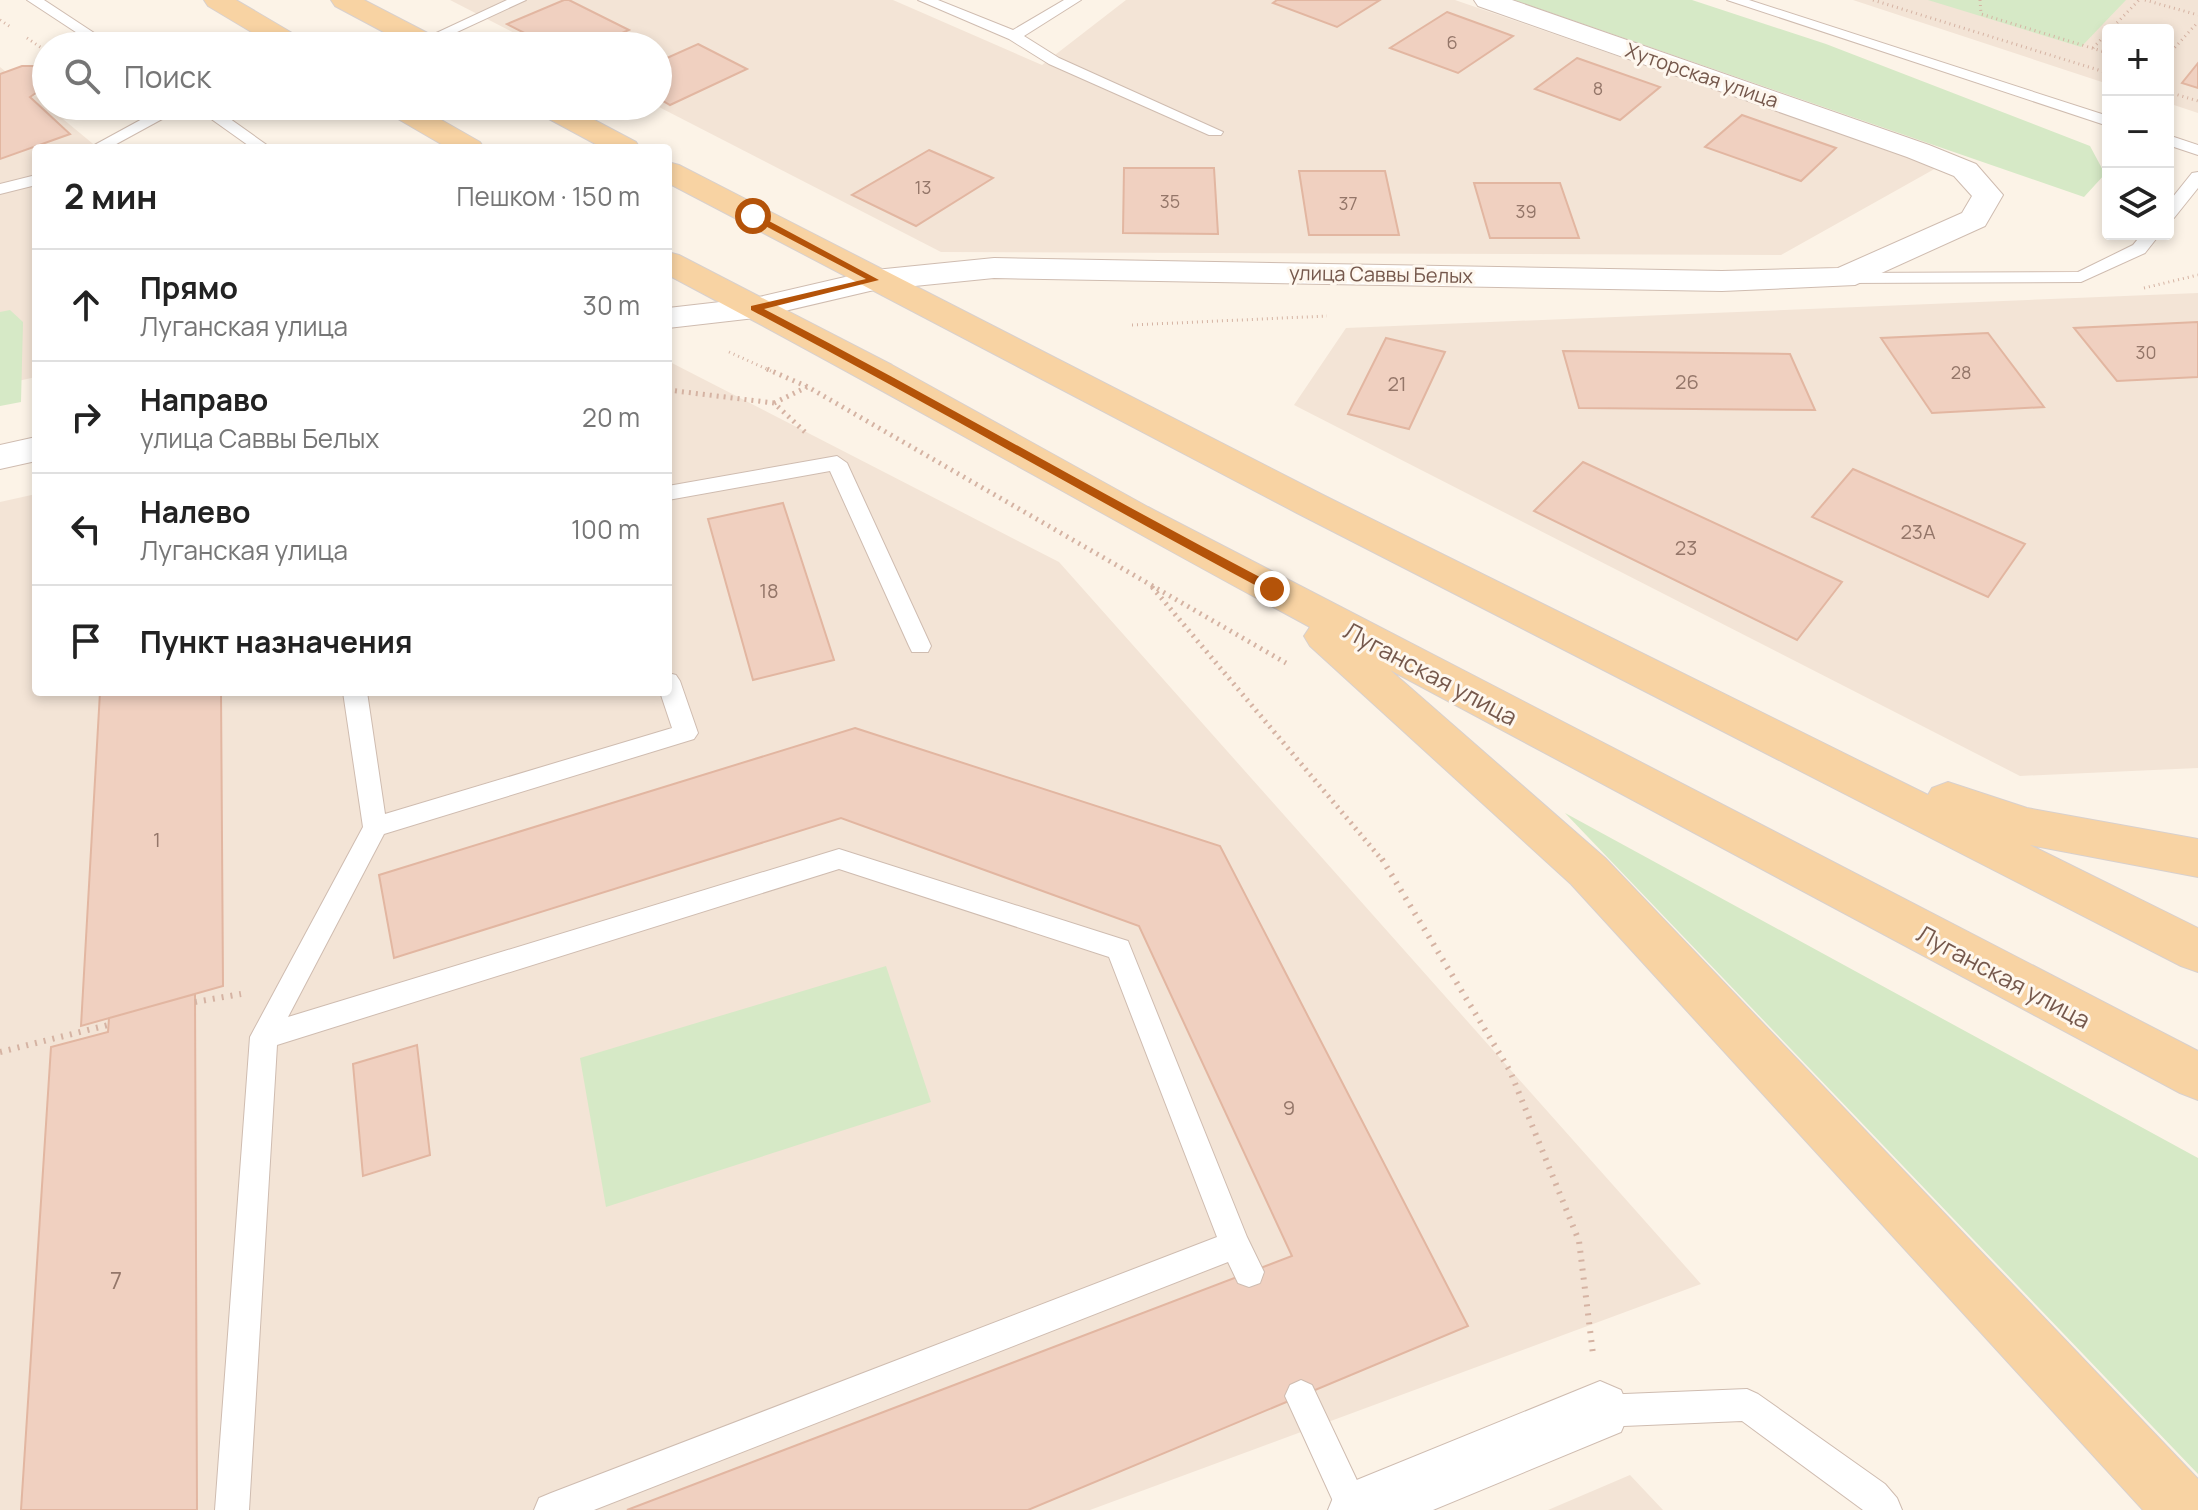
<!DOCTYPE html>
<html lang="ru">
<meta charset="utf-8">
<style>
body{margin:0;font-family:Manrope,sans-serif;background:#f6f6f6;color:#222}
.controls{position:absolute;right:24px;top:24px;display:grid;overflow:hidden;border-radius:8px;box-shadow:0 4px 12px #0003}
.controls button{width:72px;height:72px;display:grid;place-items:center;padding:0;border:0;border-bottom:2px solid #e0e0e0;background:#fff;color:#222;font:40px sans-serif}
.stop{position:absolute;width:24px;height:24px;margin:-18px;border:6px solid #b45309;border-radius:50%;background:#fff}
.stop.end{background:#b45309;border-color:#fff;box-shadow:0 2px 8px #0008}
.list{margin:0;padding:0;list-style:none}
h2{display:flex;justify-content:space-between;align-items:center;height:104px;margin:0;padding:0 32px;font-size:34px}
h2 small{font-size:26px;font-weight:400;color:#767676}
.list li{display:grid;grid-template-columns:52px 1fr auto;gap:24px;align-items:center;box-sizing:border-box;height:112px;padding:0 32px;border-top:2px solid #e0e0e0}
.list b{display:block;font-size:30px;white-space:nowrap}
.list p{margin:0;font-size:26px;white-space:nowrap;color:#767676}
.list em{font-size:26px;font-style:normal;color:#767676}
.icon{flex:none;width:44px;height:44px;fill:none;stroke:currentColor;stroke-width:2;stroke-linecap:round;stroke-linejoin:round}
.map{position:relative;flex:none;width:2198px;height:1510px;overflow:hidden}
.search{position:absolute;background:#fff;box-shadow:0 4px 12px #0003;left:32px;top:32px;width:640px;height:88px;display:flex;align-items:center;gap:20px;box-sizing:border-box;padding:0 28px;border-radius:44px;color:#767676;font-size:30px}
.panel{position:absolute;background:#fff;box-shadow:0 4px 12px #0003;left:32px;top:144px;width:640px;height:552px;border-radius:8px}
.map>svg:first-child{display:block}
</style>
<div class="map">
<svg width="2198" height="1510" viewBox="0 0 2198 1510">
<rect width="100%" height="100%" fill="#fcf3e7"/>
<!-- residential -->
<path fill="#f3e4d6" d="M450,0H893L1042,65L1126,0H1455L1938,167L1781,255L941,252L657,106L658,46H540Z
M1853,0H2198V113L2168,103V30H2108V84Z
M0,67L98,148H36V377L0,385Z
M2198,293V768L2020,776L1294,405L1346,328Z
M668,361L1059,562L1701,1284L1090,1510H0V502L36,494V692H668Z
M1630,1475L1663,1510H1548Z"/>
<!-- green -->
<path fill="#d6e9c6" d="M1514,0H1692L1826,44L2090,146L2105,174L2084,197Z
M1928,0H2126L2081,47Z
M10,310L23,322L21,402L0,406V312Z
M1565,813L2198,1158V1474Z
M886,966L931,1102L606,1207L580,1058Z"/>
<!-- building -->
<path fill="#f0d0c0" stroke="#e2b6a1" stroke-width="2" d="M564,0H569L629,30L592,46H550L507,24Z
M1277,0H1380L1337,27L1273,3Z
M1447,12L1513,36L1458,73L1390,48Z
M698,44L747,69L670,105L658,98V62Z
M1577,58L1660,87L1620,120L1535,89Z
M2198,63V88L2182,83Z
M22,66H46V86L30,97L70,134L0,159V74Z
M1742,115L1836,148L1801,181L1705,147Z
M929,150L993,178L916,226L852,195Z
M1124,168H1214L1218,234L1123,233Z
M1299,171H1385L1399,235H1309Z
M1474,183H1560L1579,238H1490Z
M2198,322V377L2117,381L2074,328Z
M1988,333L2044,407L1932,413L1881,338Z
M1386,338L1445,352L1409,429L1348,414Z
M1563,351L1790,354L1815,410L1579,408Z
M1583,462L1842,582L1797,640L1534,511Z
M1853,469L2025,544L1988,597L1812,517Z
M783,503L834,660L753,680L708,519Z
M100,692H221L223,986L81,1026Z
M855,728L1220,846L1468,1326L1028,1510H627L1292,1256L1139,926L841,818L394,958L379,875Z
M195,994L197,1510H21L51,1047L108,1032L109,1018Z
M417,1045L430,1155L363,1176L353,1064Z"/>
<g fill="none" stroke-linecap="round" stroke-linejoin="round">
<!-- service casing -->
<g stroke="#cfbcb0" stroke-width="2">
<path id="service" d="M27,0H44L114,46H97Z
M507,0H526L429,45H419L417,42Z
M918,0H938L1013,30L1064,0H1081L1024,36L1059,58L1223,132L1221,135H1209L1049,64L1009,39Z
M1727,0H1749L2108,116V126Z
M166,106H186L109,148H89Z
M193,106H212L271,148H252Z
M2168,135L2198,145V155L2168,145Z
M2198,172V188L2174,218L2168,219V203L2192,173Z
M36,175V185L0,194V184Z
M2142,234H2160L2145,253L2081,282L1843,283L1834,278L1843,273L2078,272L2133,245Z
M837,456L847,463L931,646L928,652H912L909,646L830,471L668,500V486Z
M668,673L676,675L680,681L698,733L694,739L384,834L288,1017L839,849L1128,941L1247,1237L1264,1272L1260,1283L1249,1287L1238,1283L1228,1262L594,1510H534L539,1498L551,1493L1217,1237L1109,957L839,869L277,1045L249,1510H215L250,1037L363,827L343,692H367L385,814L672,728L660,692H668Z
M1301,1380L1312,1385L1371,1510H1337L1285,1396L1290,1385Z
M1747,1389L1758,1394L1885,1484L1897,1498L1902,1510H1863L1742,1421L1600,1427L1589,1422L1584,1411L1589,1400L1600,1395Z"/>
</g>
<!-- minor casing -->
<g stroke="#cfbcb0" stroke-width="2">
<path id="minor" d="M1474,0H1512L1929,145L1976,164L2003,195L1985,226L1855,285L1722,291L994,278L875,290L863,287L859,280L863,273L875,270L994,258L1722,271L1838,268L1962,213L1972,196L1954,176L1907,157L1478,6Z
M1600,1381L1621,1390L1630,1411L1621,1432L1433,1510H1328L1337,1488Z"/>
</g>
<!-- tertiary casing -->
<g stroke="#cfbcb0" stroke-width="2">
<path id="tertiary" d="M875,270L887,273L891,280L887,287L755,318L668,328V308L755,298Z
M36,437V461L0,469V445Z"/>
</g>
<!-- primary casing -->
<g stroke="#d8d0cd" stroke-width="2">
<path id="primary" d="M204,0H236L304,40L308,46H275L208,6Z
M331,0H364L441,40L445,46H410L335,6Z
M382,106H417L480,142L484,148H448L386,112Z
M532,106H568L636,142L640,148H603L536,112Z
M668,162L679,165L1323,495L1928,795L1932,788L1948,782L2027,808L2198,839V877L2030,845L2198,928V972L2181,966L1297,513L668,183Z
M668,252L679,255L892,365L1148,507L2198,1051V1100L2180,1093L1390,670L1605,858L2198,1479V1510H2143L1571,884L1310,646L1304,636L1310,627C1095,511 884,389 668,275Z"/>
</g>
<!-- path-far2 -->
<path stroke="#d5b3a3" stroke-width="3" stroke-dasharray="1 4" stroke-linecap="butt" d="M1873,0L2108,73
M1980,0L1981,14L2108,53
M2145,0L2198,15
M0,20L12,28
M2110,30L2139,0
M27,38L46,51
M2093,48L2108,32
M2168,55L2198,22
M2168,92L2198,101
M2144,288L2198,275
M1132,325L1327,316
M729,352L771,371"/>
<!-- path-far1 -->
<path stroke="#d5b3a3" stroke-width="5" stroke-dasharray="2 5" stroke-linecap="butt" d="M767,369L808,387L1286,663
M668,390L774,403L805,432
M774,403L807,387
M1152,587L1383,861"/>
<!-- path -->
<path stroke="#d5b3a3" stroke-width="6" stroke-dasharray="2 7" stroke-linecap="butt" d="M1382,859L1510,1071L1579,1241L1593,1354
M195,1002L241,994
M0,1052L108,1025"/>
<!-- service -->
<use href="#service" fill="#fff" fill-rule="evenodd"/>
<!-- minor -->
<use href="#minor" fill="#fff" fill-rule="evenodd"/>
<!-- tertiary -->
<use href="#tertiary" fill="#fff" fill-rule="evenodd"/>
<!-- primary -->
<use href="#primary" fill="#f8d3a3" fill-rule="evenodd"/>
</g>
<!-- route -->
<path fill="#b45309" d="M750,214H756L879,280L764,309C936,398 1104,496 1277,586V592H1268C1095,500 925,401 751,310V306L866,279L750,218Z"/>
<g text-anchor="middle" dominant-baseline="central" stroke-width="6" stroke-linejoin="round" paint-order="stroke">
<!-- far-number labels -->
<g font-size="18" fill="#947669">
<text x="1452" y="42">6</text>
<text x="1598" y="88">8</text>
<text x="923" y="187">13</text>
<text x="1170" y="201">35</text>
<text x="1348" y="203">37</text>
<text x="1526" y="211">39</text>
<text x="2146" y="352">30</text>
<text x="1961" y="372">28</text>
</g>
<!-- far-street labels -->
<g font-size="20" fill="#75584c" stroke="#fef7ee">
<text transform="translate(1702 75) rotate(19)">Хуторская улица</text>
<text transform="translate(1381 274) rotate(1)">улица Саввы Белых</text>
</g>
<!-- number labels -->
<g font-size="20" fill="#947669">
<text x="1687" y="381">26</text>
<text x="1397" y="383">21</text>
<text x="1918" y="531">23А</text>
<text x="1686" y="547">23</text>
<text x="769" y="590">18</text>
<text x="157" y="839">1</text>
<text x="1289" y="1107">9</text>
</g>
<!-- street labels -->
<g font-size="24" fill="#75584c" stroke="#fef7ee">
<text transform="translate(1431 673) rotate(28)">Луганская улица</text>
<text transform="translate(2004 976) rotate(28)">Луганская улица</text>
</g>
<!-- near-number labels -->
<g font-size="24" fill="#947669">
<text x="116" y="1279">7</text>
</g>
</g>
</svg>
<div class="controls">
<button>+</button>
<button>−</button>
<button><svg class="icon" aria-label="layers" viewBox="0 0 24 24"><path d="M12 4l9 5-9 5-9-5zM3 14l9 5 9-5"/></svg></button>
</div>
<div class="stop" style="left:753px;top:216px"></div>
<div class="stop end" style="left:1272px;top:589px"></div>
<div class="search"><svg class="icon" aria-label="search" viewBox="0 0 24 24"><circle cx="10" cy="10" r="6"/><path d="M15 15l6 6"/></svg>Поиск</div>
<section class="panel">
<h2>2 мин<small>Пешком · 150 m</small></h2>
<ul class="list">
<li><svg class="icon" aria-label="ahead" viewBox="0 0 24 24"><path d="M12 20V5M6 11l6-6 6 6"/></svg><div><b>Прямо</b><p>Луганская улица</p></div><em>30 m</em></li>
<li><svg class="icon" aria-label="right" viewBox="0 0 24 24"><path d="M7 20v-9h11M14 6l5 5-5 5"/></svg><div><b>Направо</b><p>улица Саввы Белых</p></div><em>20 m</em></li>
<li><svg class="icon" aria-label="left" viewBox="0 0 24 24"><path d="M17 20v-9H6M10 6l-5 5 5 5"/></svg><div><b>Налево</b><p>Луганская улица</p></div><em>100 m</em></li>
<li><svg class="icon" aria-label="arrive" viewBox="0 0 24 24"><path d="M6 21V4h12l-3 4 3 4H6"/></svg><div><b>Пункт назначения</b></div></li>
</ul>
</section>
</div>
